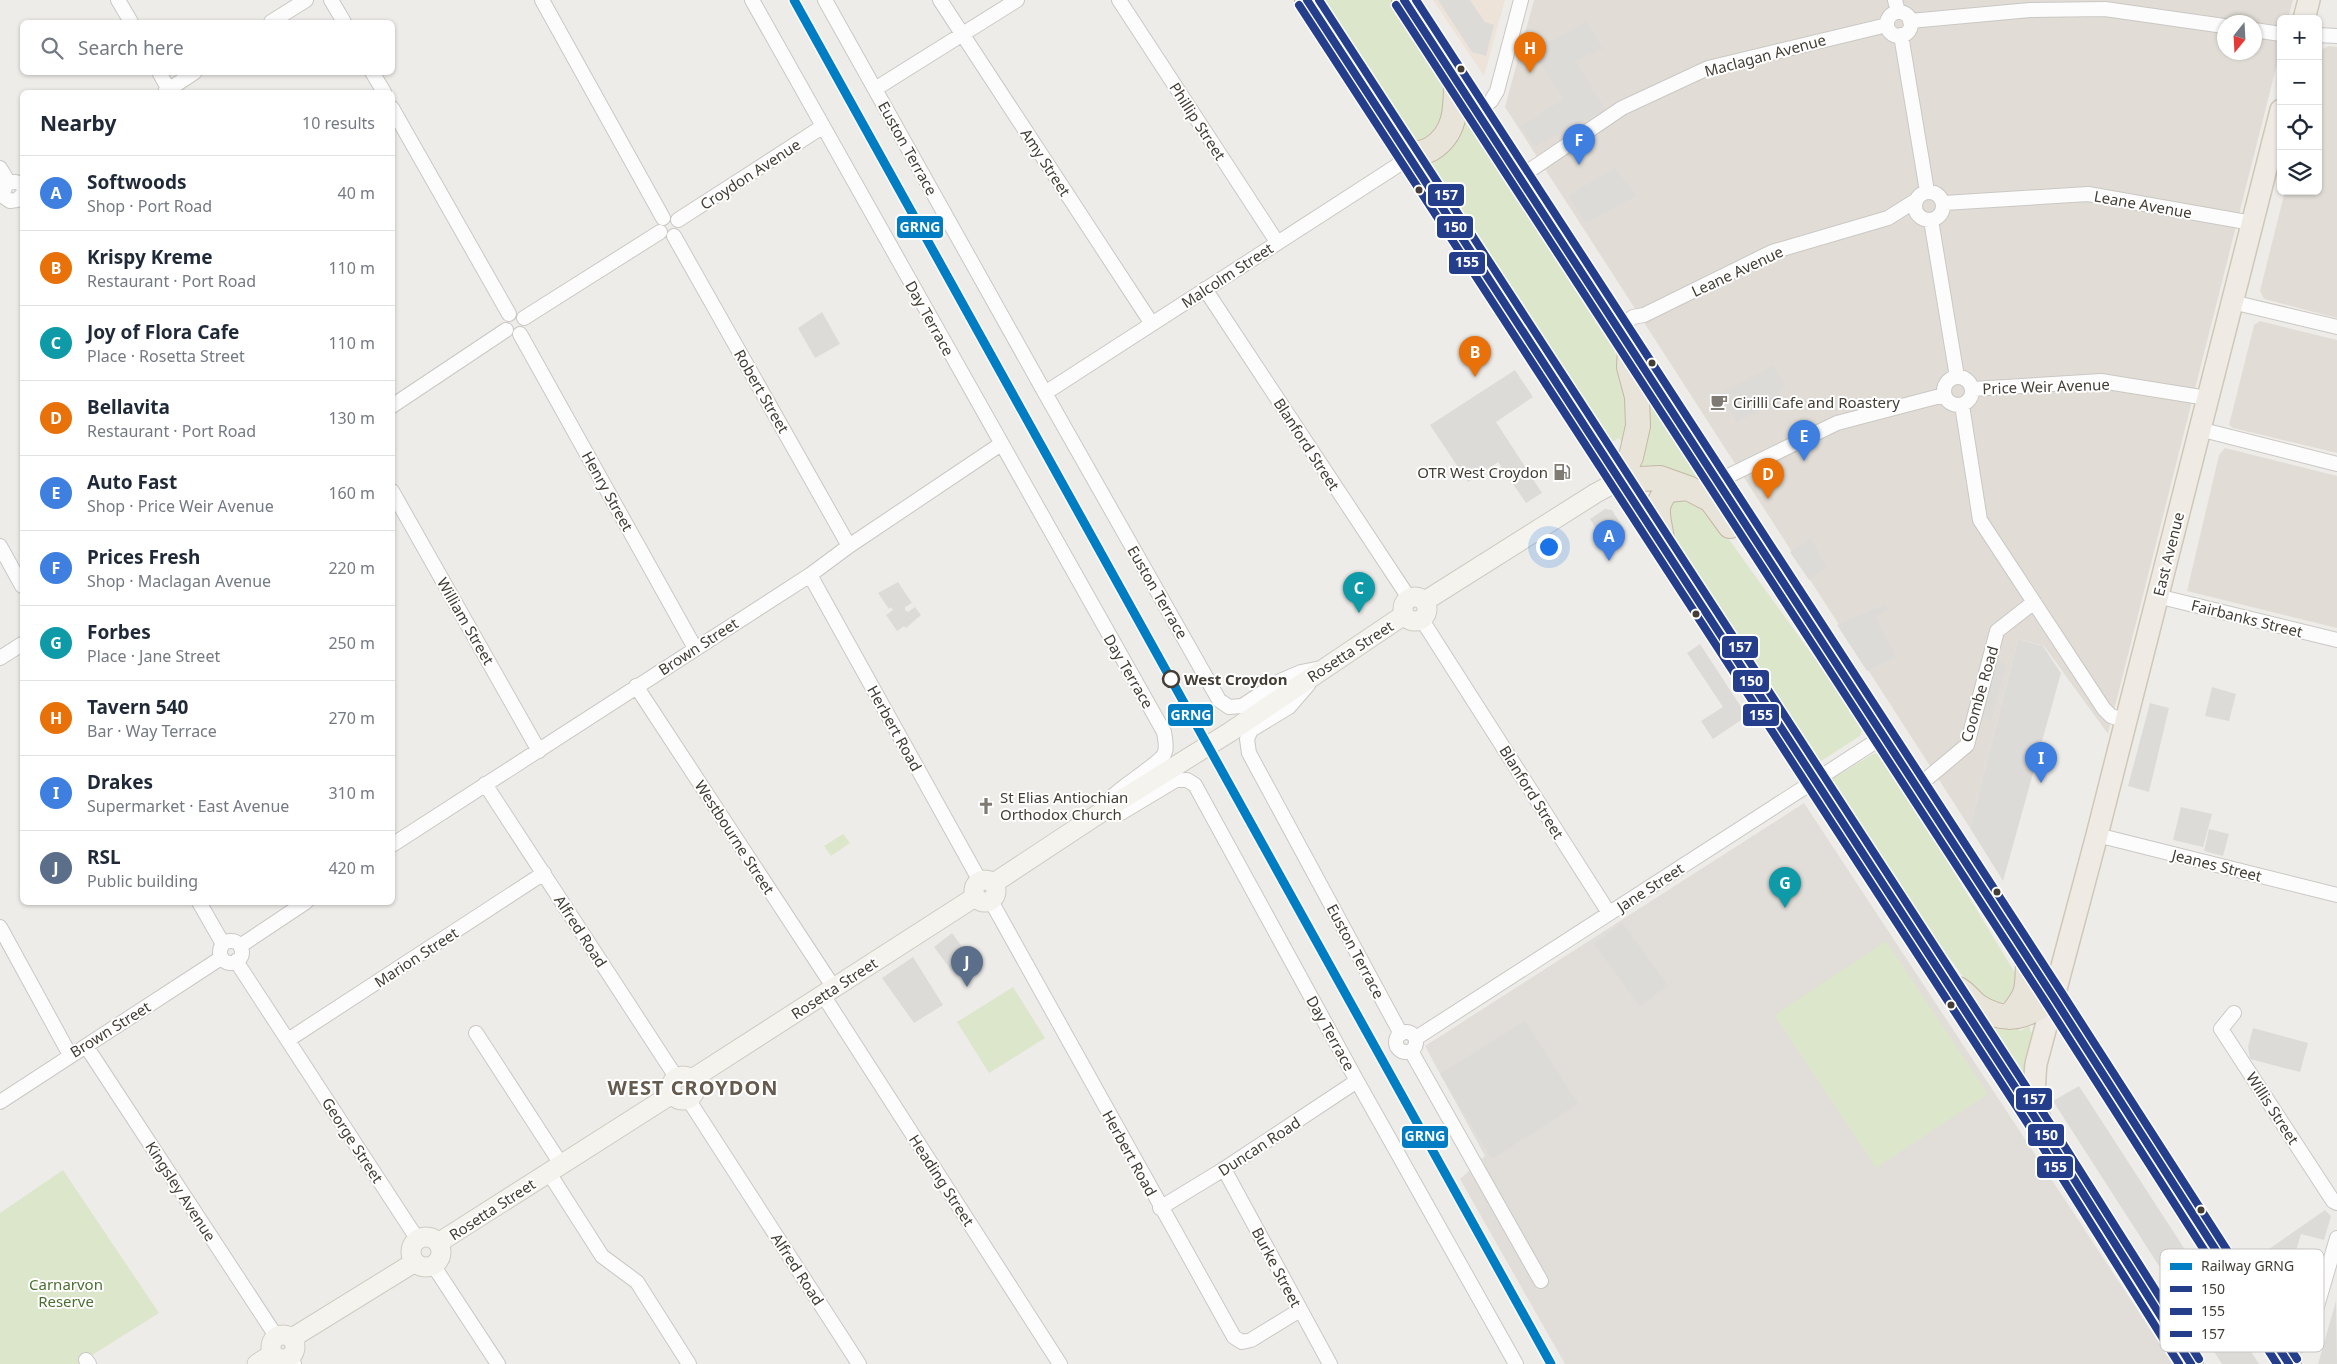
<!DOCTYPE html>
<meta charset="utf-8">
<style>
body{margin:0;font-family:"Noto Sans",sans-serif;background:#f2f2f3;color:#1f2937}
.controls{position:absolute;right:15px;top:15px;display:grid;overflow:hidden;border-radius:8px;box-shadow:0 1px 4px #0004}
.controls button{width:45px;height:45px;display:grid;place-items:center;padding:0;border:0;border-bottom:1px solid #e0e1e3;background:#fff;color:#1f2937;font:25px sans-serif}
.compass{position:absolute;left:2217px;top:15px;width:45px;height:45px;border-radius:50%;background:#fff;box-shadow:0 1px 4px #0004;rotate:198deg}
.you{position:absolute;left:1548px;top:546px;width:18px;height:18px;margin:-12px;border:4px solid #fff;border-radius:50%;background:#1a73e8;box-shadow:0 0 0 8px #1a73e833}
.badge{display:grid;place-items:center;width:32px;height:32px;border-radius:50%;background:#1a73e8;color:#fff;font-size:16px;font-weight:700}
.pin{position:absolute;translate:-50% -41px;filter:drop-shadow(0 1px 2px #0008)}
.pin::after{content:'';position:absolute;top:26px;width:18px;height:15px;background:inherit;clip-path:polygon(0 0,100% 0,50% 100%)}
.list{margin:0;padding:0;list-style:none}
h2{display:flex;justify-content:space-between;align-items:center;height:65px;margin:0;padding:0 20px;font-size:21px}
h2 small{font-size:16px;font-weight:400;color:#747a83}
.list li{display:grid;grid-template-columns:32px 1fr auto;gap:15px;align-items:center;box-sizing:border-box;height:75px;padding:0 20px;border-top:1px solid #e0e1e3}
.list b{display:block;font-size:19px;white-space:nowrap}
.list p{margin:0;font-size:16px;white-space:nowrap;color:#747a83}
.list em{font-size:16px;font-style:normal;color:#747a83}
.icon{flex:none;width:28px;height:28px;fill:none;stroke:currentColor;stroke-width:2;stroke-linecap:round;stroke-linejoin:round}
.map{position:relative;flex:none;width:2337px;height:1364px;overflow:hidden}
.search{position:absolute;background:#fff;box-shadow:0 1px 4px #0004;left:20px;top:20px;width:375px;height:55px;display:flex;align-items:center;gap:12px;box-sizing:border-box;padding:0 18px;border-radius:8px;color:#747a83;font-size:19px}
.panel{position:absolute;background:#fff;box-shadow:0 1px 4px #0004;left:20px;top:90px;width:375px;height:815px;border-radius:8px}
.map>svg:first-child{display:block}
</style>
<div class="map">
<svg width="2337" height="1364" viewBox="0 0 2337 1364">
<rect width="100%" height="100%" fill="#eeece8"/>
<!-- residential -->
<path fill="#e1ddd6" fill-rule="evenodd" d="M1534,0H2293L2288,19H2281V48L2108,734L2044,646L2018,639L1970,828L1505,107ZM2224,22H2254V52H2224Z
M2329,46L2337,47V318L2264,299L2260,291L2285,191H2318V57L2320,50Z
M2260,321L2337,340V453L2233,428L2229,425L2254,325Z
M2225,448L2337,476V628L2187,591L2219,455Z"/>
<!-- commercial -->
<path fill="#ede3d8" d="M1433,0H1505L1484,76Z"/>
<!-- industrial -->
<path fill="#e1ddd9" d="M1804,803L2173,1364H1565L1460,1179L1485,1156L1425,1046Z"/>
<!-- green -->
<path fill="#dce6ca" d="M1313,0H1392L1441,68L1453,107L1444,132L1411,150Z
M1462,113L1614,350L1627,377L1629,454L1619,438L1610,443L1425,168L1447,152Z
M1648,393L1705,482L1701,483L1648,471L1638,462Z
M1673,497H1687L1704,505L1863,725L1860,736L1821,761L1810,759L1667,527L1666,506Z
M1879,753L1883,755L2018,978L2011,999C1995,1007 1986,1001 1973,990L1897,887L1827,784L1830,780L1873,754Z
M843,834L850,843L831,856L824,846Z
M1886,941L1988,1094L1876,1168L1774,1015Z
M1013,987L1045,1038L989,1073L957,1022Z
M1977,1018L2015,1021L2020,1031L2029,1026L2031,1032L2038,1033L2027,1081L2022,1085Z
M63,1170L159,1313L78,1364H0V1213Z"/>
<!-- parking -->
<path fill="#dddbd8" d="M1438,0H1470L1485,22L1494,25L1486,56L1472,52Z
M1587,21L1603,49L1576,61L1606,110L1535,146L1520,127L1563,99L1532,50Z
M1615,167L1637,196L1586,223L1568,196Z
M822,312L840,344L815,358L798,328Z
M1774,365L1786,387L1779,392L1785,399L1737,422L1718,394Z
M1515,370L1533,397L1496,422L1542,493L1526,503L1498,462L1468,482L1430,425Z
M1605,509L1612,510L1626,532L1606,544L1590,519Z
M1811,537L1827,568L1809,580L1790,552Z
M898,582L912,603L905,607V610L908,612L915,607L921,615L906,628L904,626L897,631L886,615L893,610L891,607L889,609L878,593Z
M1885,604L1888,609L1876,616L1896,657L1867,671L1837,625Z
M2018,639L2043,646L2061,673L2003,881L1970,828Z
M1700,644L1747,716L1713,739L1701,721L1723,707L1687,653Z
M1997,658L2006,666L1991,721L1982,715Z
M2212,687L2236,694L2229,721L2205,716Z
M2150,703L2169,708L2149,792L2128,786Z
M2181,807L2212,814L2203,847L2173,840Z
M2209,829L2229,834L2223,856L2204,851Z
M1622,923L1668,985L1640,1006L1594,944Z
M952,933L971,959L952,971L934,947Z
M913,957L943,1005L914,1023L882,978Z
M1525,1021L1578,1104L1492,1159L1440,1074Z
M2253,1028L2308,1043L2300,1072L2250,1059L2248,1047Z
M2079,1086L2259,1364H2222L2053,1101Z
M2325,1210L2331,1216L2324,1240L2301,1234L2295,1254L2263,1276L2252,1261Z
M2336,1301L2337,1364H2318Z"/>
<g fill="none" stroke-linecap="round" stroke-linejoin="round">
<!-- street casing -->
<g stroke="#cac8c4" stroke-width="16">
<path id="street" d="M118,0L131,22
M331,0L344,22
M542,0L663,218
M752,0L1164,732C1165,738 1167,746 1165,752C1162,763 1119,787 1109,800
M825,0L1045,393L1219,700L1229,707L1242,706L1280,681L1301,672L1321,668
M940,0L1152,324
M1119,0L1277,242
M1895,0L1898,12
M1887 24a12 12 0 1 1 24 0a12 12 0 1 1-24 0Z
M1910,21L2030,10L2105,9L2224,26
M271,22L306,0
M2254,30L2281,34
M1901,35L1927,191
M2318,35L2337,36
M159,72L170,92
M372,72L384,92
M875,89L1017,0
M165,92L195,72
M392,108L509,314
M1476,111L1491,101L1497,91L1521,0
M0,168L9,183
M1520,177L1622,108L1708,68L1887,25
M22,185C17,181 12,181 6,185L3,193L4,197L10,201L17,200L22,195
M1915 206a14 14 0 1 1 28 0a14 14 0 1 1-28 0Z
M1944,203L2088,194L2252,223
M678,220L822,127
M1931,220L1957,377
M674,236L849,546
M1205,289L1409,598
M2232,302L2337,327
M524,318L660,232
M1619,328L1633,317L1644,315L1772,252L1888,218L1915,201
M520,334L695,648
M1944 391a14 14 0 1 1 28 0a14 14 0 1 1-28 0Z
M1973,389L2101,381L2207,398
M1045,393L1409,158
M1962,405L1980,520L2104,709L2111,716L2126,721
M392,406L506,330
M2199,429L2337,464
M1718,481L1837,423L1944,395
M392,491L539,751
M0,546L22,586
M810,575L980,881
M2157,596L2337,640
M1422,620L1609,913
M0,658L22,644
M1308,685L1289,707L1251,730L1247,739L1249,753L1401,1034
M636,686L834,988
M485,784L676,1077
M1917,787L1967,745L1997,631L2034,602
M1100,813H1121L1176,780H1187L1195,785L1357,1081L1516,1364
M2097,835L2337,895
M392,845L810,575L849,546L1001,444
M991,901L1234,1337L1242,1342L1251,1340L1300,1310
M199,902L223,944
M0,927L70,1055
M220 952a11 11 0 1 1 22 0a11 11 0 1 1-22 0Z
M240,946L306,902
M236,961L418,1240
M823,995L1060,1364
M2234,1013L2221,1029L2333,1201L2337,1203
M1396 1042a10 10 0 1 1 20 0a10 10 0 1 1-20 0Z
M476,1033L561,1164
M1416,1038L1884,736
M288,1040L544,873
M86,1046L276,1336
M1411,1051L1541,1281
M688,1099L859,1364
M0,1102L221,958
M1224,1169L1330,1364
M549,1173L602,1256L637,1282L689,1364
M1160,1208L1224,1169L1357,1081
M433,1265L498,1364
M2282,1353L2300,1345L2308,1337L2337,1238
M290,1358L294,1364
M86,1360L89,1364"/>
</g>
<!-- secondary casing -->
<g stroke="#cfcbc2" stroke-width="21">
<path id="secondary" d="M1403 609a12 12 0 1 1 24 0a12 12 0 1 1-24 0Z
M1425,601L1596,493L1620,480
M974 891a11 11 0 1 1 22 0a11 11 0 1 1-22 0Z
M994,883L1100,813L1230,732L1404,615
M671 1088a12 12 0 1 1 24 0a12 12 0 1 1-24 0Z
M692,1079L975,897
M411 1252a15 15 0 1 1 30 0a15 15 0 1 1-30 0Z
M438,1243L672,1094
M271 1347a12 12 0 1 1 24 0a12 12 0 1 1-24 0Z
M292,1338L415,1262
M257,1364L272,1354"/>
</g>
<!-- primary casing -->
<g stroke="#cfc7b7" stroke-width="24">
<path id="primary" d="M2304,19L2309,0
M2041,1122C2033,1102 2034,1084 2036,1064L2097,835L2281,110"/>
</g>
<!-- highway casing -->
<g stroke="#c4b7a5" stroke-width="26">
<path id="highway" d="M1307,0L2045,1133L2191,1364
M1404,0L2054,998L2289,1364
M1409,158C1416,153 1424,153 1431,149C1456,134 1456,108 1456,82
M1620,480L1660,478L1688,488L1711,500L1730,526
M1620,480L1631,457L1638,426L1637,397L1629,367L1630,346
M1662,540C1660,519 1651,507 1668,490L1688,488
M1958,989C1966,993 1971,1002 1979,1007C2008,1025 2028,1016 2054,998
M2009,1017C2030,992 2027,990 2028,958"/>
</g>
<!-- street -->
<use href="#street" stroke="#fcfcfc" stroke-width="14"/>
<!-- secondary -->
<use href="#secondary" stroke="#f5f3ee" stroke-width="19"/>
<!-- primary -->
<use href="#primary" stroke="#efebe4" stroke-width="21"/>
<!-- highway -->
<use href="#highway" stroke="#e9e4da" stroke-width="24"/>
<!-- bus-1 casing -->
<g stroke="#fff" stroke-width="11">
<path id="bus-1" d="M1307,0L2045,1133L2191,1364
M1404,0L2054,998L2289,1364"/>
</g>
<!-- bus-2 casing -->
<g stroke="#fff" stroke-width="11">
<path id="bus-2" d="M1299,5L2037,1138L2179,1364
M1396,5L2046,1003L2277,1364"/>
</g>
<!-- bus-3 casing -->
<g stroke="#fff" stroke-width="11">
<path id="bus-3" d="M1319,0L2053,1128L2199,1359
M1416,0L2062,993L2297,1359"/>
</g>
<!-- bus-1 -->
<use href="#bus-1" stroke="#243e8c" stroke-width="8"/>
<!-- bus-2 -->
<use href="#bus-2" stroke="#243e8c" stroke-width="8"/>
<!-- bus-3 -->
<use href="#bus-3" stroke="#243e8c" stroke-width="8"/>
<!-- rail-1 casing -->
<g stroke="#fff" stroke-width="12">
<path id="rail-1" d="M794,0L1551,1364"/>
</g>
<!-- rail-1 -->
<use href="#rail-1" stroke="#007dc3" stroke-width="9"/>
</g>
<!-- icons -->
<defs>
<g id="cafe-bare" transform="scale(1.35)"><path d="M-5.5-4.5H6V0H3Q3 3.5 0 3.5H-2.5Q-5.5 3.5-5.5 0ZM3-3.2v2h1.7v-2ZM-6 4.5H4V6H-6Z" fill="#7f7a74" stroke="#fff" stroke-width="2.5" paint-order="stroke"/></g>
<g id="fuel-bare" transform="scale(1.35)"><path d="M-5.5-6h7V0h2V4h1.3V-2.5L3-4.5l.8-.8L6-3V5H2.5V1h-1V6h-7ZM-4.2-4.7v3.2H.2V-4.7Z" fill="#7f7a74" stroke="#fff" stroke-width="2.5" paint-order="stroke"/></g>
<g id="church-bare" transform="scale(1.35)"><path d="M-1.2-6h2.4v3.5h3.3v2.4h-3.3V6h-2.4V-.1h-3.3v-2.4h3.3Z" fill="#7f7a74" stroke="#fff" stroke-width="2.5" paint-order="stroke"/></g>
</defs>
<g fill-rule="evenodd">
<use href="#cafe-bare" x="1719" y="402"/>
<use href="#fuel-bare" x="1562" y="472"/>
<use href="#church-bare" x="986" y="806"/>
</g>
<!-- markers -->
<g fill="#433d35" stroke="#fff" stroke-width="2">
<circle cx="1461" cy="69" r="4.5"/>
<circle cx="1419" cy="190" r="4.5"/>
<circle cx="1652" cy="363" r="4.5"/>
<circle cx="1696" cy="614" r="4.5"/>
<circle cx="1997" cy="892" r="4.5"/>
<circle cx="1951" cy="1005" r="4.5"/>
<circle cx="2201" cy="1210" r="4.5"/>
</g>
<circle fill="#fff" stroke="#433d35" stroke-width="2.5" cx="1171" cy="679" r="8"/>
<g text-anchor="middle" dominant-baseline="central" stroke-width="4" stroke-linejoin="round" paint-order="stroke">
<!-- street labels -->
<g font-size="15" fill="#433d35" stroke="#fff">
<text transform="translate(1765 55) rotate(-15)">Maclagan Avenue</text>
<text transform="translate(1198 121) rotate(57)">Phillip Street</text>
<text transform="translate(908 148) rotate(61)">Euston Terrace</text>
<text transform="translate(1046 162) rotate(57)">Amy Street</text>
<text transform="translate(750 174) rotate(-33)">Croydon Avenue</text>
<text transform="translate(2143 204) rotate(10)">Leane Avenue</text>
<text transform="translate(1737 271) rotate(-25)">Leane Avenue</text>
<text transform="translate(1227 275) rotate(-33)">Malcolm Street</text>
<text transform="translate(930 318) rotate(61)">Day Terrace</text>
<text transform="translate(2046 386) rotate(-2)">Price Weir Avenue</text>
<text transform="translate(762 391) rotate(60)">Robert Street</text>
<text transform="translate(1307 444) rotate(57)">Blanford Street</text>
<text transform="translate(608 491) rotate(61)">Henry Street</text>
<text transform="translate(2168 554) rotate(-76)">East Avenue</text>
<text transform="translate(1158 592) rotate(60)">Euston Terrace</text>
<text transform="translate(2247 618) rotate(14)">Fairbanks Street</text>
<text transform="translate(466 621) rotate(60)">William Street</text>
<text transform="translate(698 646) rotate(-33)">Brown Street</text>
<text transform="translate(1350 651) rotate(-33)">Rosetta Street</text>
<text transform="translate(1129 671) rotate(60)">Day Terrace</text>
<text transform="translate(1979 694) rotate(-74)">Coombe Road</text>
<text transform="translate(895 728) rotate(61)">Herbert Road</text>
<text transform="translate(1532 792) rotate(58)">Blanford Street</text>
<text transform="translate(735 837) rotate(57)">Westbourne Street</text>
<text transform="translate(2217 865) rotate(14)">Jeanes Street</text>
<text transform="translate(1650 887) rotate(-33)">Jane Street</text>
<text transform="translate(581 931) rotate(57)">Alfred Road</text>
<text transform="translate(1356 951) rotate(62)">Euston Terrace</text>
<text transform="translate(416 957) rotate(-33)">Marion Street</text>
<text transform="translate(834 988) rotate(-33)">Rosetta Street</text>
<text transform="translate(110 1029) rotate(-32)">Brown Street</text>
<text transform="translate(1331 1033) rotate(61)">Day Terrace</text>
<text transform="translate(2273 1108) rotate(57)">Willis Street</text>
<text transform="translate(353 1140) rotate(57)">George Street</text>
<text transform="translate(1259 1146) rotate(-33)">Duncan Road</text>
<text transform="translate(1130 1153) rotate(61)">Herbert Road</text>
<text transform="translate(942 1180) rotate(57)">Heading Street</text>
<text transform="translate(181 1191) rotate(57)">Kingsley Avenue</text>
<text transform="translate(492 1209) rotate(-33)">Rosetta Street</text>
<text transform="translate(1277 1267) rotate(62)">Burke Street</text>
<text transform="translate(798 1269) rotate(57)">Alfred Road</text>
</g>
<!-- poi labels -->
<g font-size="15" fill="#433d35" stroke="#fff" text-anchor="start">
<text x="1733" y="402">Cirilli Cafe and Roastery</text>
<text x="1548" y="472" text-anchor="end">OTR West Croydon</text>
<text x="1000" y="797">St Elias Antiochian<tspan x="1000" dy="17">Orthodox Church</tspan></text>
</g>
<!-- stop labels -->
<g font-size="15" font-weight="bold" fill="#433d35" stroke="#fff" text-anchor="start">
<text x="1184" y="679">West Croydon</text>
</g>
<!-- park labels -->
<g font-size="15" fill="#4a6f2e" stroke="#fff">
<text x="66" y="1284">Carnarvon<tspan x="66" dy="17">Reserve</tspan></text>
</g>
<!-- district labels -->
<g font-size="20" font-weight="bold" letter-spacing="1" fill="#645a4d" stroke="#fff">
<text x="693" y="1087">WEST CROYDON</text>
</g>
</g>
<!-- legend -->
<rect x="2160" y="1249" width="164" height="103" rx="8" fill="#fff" stroke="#c7c5c2" stroke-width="1"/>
<rect x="2170" y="1263" width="22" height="7" fill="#007dc3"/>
<rect x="2170" y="1286" width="22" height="6" fill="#243e8c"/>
<rect x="2170" y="1308" width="22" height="7" fill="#243e8c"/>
<rect x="2170" y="1331" width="22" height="6" fill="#243e8c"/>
<g font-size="14" fill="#433d35">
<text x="2201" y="1271">Railway GRNG</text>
<text x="2201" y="1294">150</text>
<text x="2201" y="1316">155</text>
<text x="2201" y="1339">157</text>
</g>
<g stroke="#fff" stroke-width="2">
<rect x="1427" y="183" width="38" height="24" rx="5" fill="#243e8c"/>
<rect x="1436" y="215" width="38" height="24" rx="5" fill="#243e8c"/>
<rect x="896" y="215" width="48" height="24" rx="5" fill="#007dc3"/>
<rect x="1448" y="251" width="38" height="24" rx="5" fill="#243e8c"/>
<rect x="1721" y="635" width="38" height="24" rx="5" fill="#243e8c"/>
<rect x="1732" y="669" width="38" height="24" rx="5" fill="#243e8c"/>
<rect x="1742" y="703" width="38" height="24" rx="5" fill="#243e8c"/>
<rect x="1167" y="703" width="47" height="24" rx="5" fill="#007dc3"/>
<rect x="2015" y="1087" width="38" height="24" rx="5" fill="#243e8c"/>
<rect x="2027" y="1123" width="38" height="24" rx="5" fill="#243e8c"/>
<rect x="1401" y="1125" width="48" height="24" rx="5" fill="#007dc3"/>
<rect x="2036" y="1155" width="38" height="24" rx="5" fill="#243e8c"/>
</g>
<g font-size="14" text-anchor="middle" font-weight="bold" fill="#fff">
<text x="1446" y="200">157</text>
<text x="1455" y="232">150</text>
<text x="920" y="232">GRNG</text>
<text x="1467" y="267">155</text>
<text x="1740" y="652">157</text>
<text x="1751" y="686">150</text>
<text x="1761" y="720">155</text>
<text x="1191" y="720">GRNG</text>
<text x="2034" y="1104">157</text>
<text x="2046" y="1140">150</text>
<text x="1425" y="1141">GRNG</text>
<text x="2055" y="1172">155</text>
</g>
</svg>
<div class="controls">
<button>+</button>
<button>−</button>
<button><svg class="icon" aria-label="locate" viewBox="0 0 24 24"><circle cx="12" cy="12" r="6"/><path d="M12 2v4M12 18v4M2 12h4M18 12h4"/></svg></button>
<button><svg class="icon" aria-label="layers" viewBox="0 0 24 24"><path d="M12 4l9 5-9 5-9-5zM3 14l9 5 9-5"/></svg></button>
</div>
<svg class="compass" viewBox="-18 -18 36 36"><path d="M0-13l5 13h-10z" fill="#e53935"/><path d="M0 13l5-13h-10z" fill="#747a83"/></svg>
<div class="you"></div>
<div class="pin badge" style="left:1609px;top:561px;background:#3f7fe0">A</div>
<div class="pin badge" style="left:1475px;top:377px;background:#e8710a">B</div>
<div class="pin badge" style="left:1359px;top:613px;background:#0f9aa8">C</div>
<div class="pin badge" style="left:1768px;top:499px;background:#e8710a">D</div>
<div class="pin badge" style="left:1804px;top:461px;background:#3f7fe0">E</div>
<div class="pin badge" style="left:1579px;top:165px;background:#3f7fe0">F</div>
<div class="pin badge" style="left:1785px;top:908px;background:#0f9aa8">G</div>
<div class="pin badge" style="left:1530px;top:73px;background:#e8710a">H</div>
<div class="pin badge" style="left:2041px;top:783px;background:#3f7fe0">I</div>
<div class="pin badge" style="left:967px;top:987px;background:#5c6f8a">J</div>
<div class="search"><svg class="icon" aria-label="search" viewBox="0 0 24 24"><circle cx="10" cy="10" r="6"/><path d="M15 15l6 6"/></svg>Search here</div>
<section class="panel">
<h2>Nearby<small>10 results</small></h2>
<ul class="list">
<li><span class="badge" style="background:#3f7fe0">A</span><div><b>Softwoods</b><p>Shop · Port Road</p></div><em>40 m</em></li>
<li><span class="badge" style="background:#e8710a">B</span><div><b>Krispy Kreme</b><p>Restaurant · Port Road</p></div><em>110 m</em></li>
<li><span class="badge" style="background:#0f9aa8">C</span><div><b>Joy of Flora Cafe</b><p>Place · Rosetta Street</p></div><em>110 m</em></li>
<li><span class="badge" style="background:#e8710a">D</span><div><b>Bellavita</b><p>Restaurant · Port Road</p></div><em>130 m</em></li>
<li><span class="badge" style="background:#3f7fe0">E</span><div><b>Auto Fast</b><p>Shop · Price Weir Avenue</p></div><em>160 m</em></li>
<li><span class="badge" style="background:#3f7fe0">F</span><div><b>Prices Fresh</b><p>Shop · Maclagan Avenue</p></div><em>220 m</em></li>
<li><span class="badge" style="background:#0f9aa8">G</span><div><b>Forbes</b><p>Place · Jane Street</p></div><em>250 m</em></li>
<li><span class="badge" style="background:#e8710a">H</span><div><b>Tavern 540</b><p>Bar · Way Terrace</p></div><em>270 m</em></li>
<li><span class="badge" style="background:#3f7fe0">I</span><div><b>Drakes</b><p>Supermarket · East Avenue</p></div><em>310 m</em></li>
<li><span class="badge" style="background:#5c6f8a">J</span><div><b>RSL</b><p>Public building</p></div><em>420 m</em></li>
</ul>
</section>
</div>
